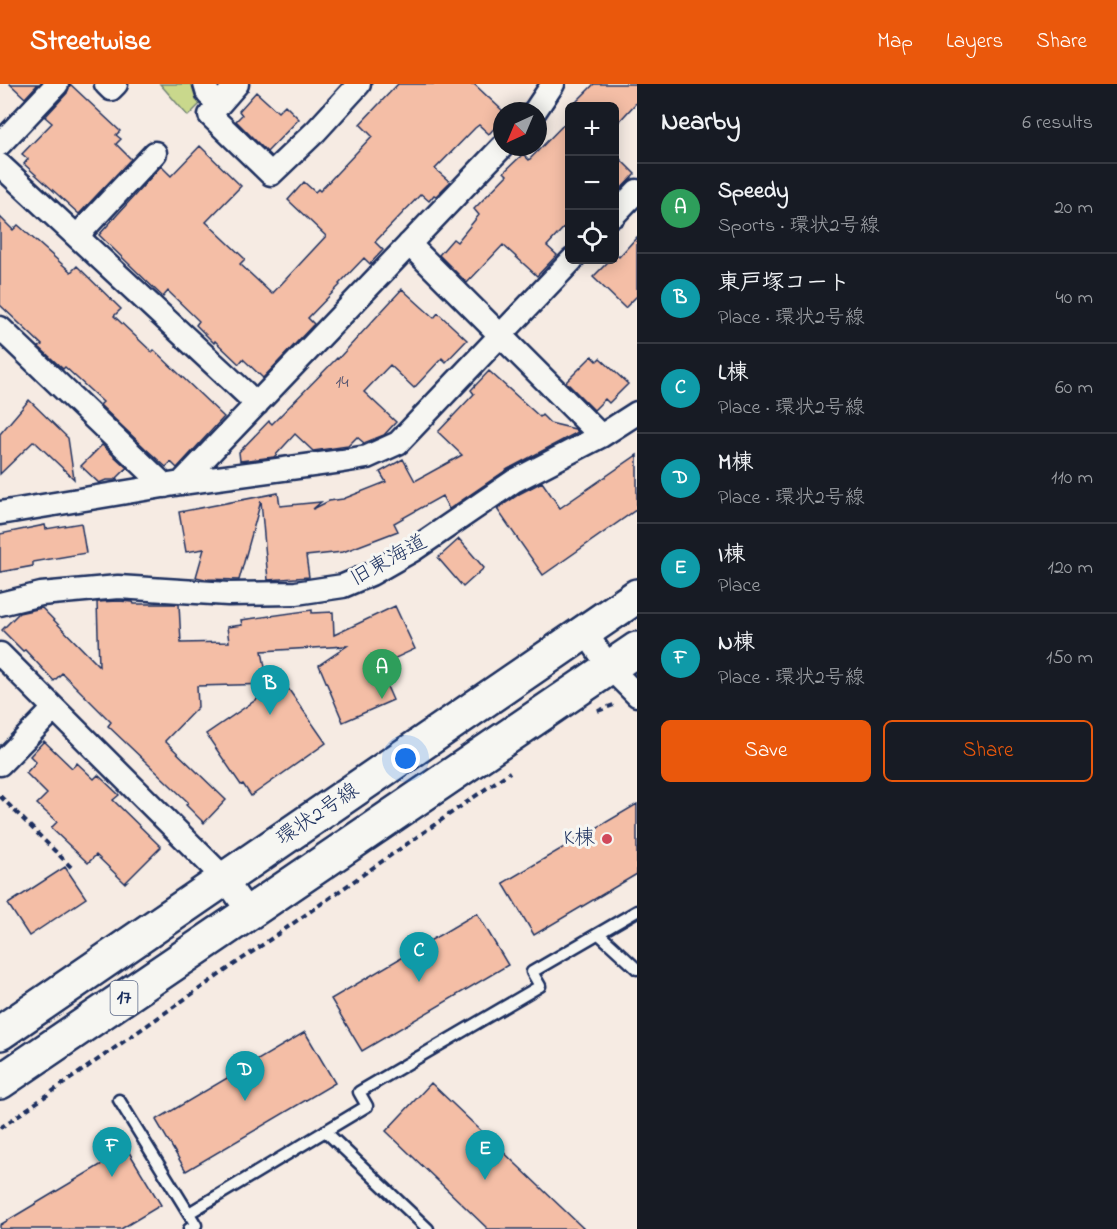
<!DOCTYPE html>
<meta charset="utf-8">
<style>
body{margin:0;font-family:"Indie Flower","Klee One",sans-serif;background:#242831;color:#f1f3f6}
.controls{position:absolute;right:18px;top:18px;display:grid;overflow:hidden;border-radius:9px;box-shadow:0 3px 15px #0003}
.controls button{width:54px;height:54px;display:grid;place-items:center;padding:0;border:0;border-bottom:2px solid #363941;background:#171b24;color:#f1f3f6;font:30px sans-serif}
.compass{position:absolute;left:493px;top:18px;width:54px;height:54px;border-radius:50%;background:#171b24;box-shadow:0 3px 15px #0003;rotate:224deg}
.you{position:absolute;left:406px;top:675px;width:21px;height:21px;margin:-15px;border:4px solid #fff;border-radius:50%;background:#1a73e8;box-shadow:0 0 0 9px #1a73e833}
.badge{display:grid;place-items:center;width:39px;height:39px;border-radius:50%;background:#ea580c;color:#fff;font-size:20px;font-weight:700}
.pin{position:absolute;translate:-50% -50px;filter:drop-shadow(0 2px 3px #0008)}
.pin::after{content:'';position:absolute;top:32px;width:21px;height:18px;background:inherit;clip-path:polygon(0 0,100% 0,50% 100%)}
.list{margin:0;padding:0;list-style:none}
h2{display:flex;justify-content:space-between;align-items:center;height:78px;margin:0;padding:0 24px;font-size:26px}
h2 small{font-size:20px;font-weight:400;color:#9ea1a6}
.list li{display:grid;grid-template-columns:39px 1fr auto;gap:18px;align-items:center;box-sizing:border-box;height:90px;padding:0 24px;border-top:2px solid #363941}
.list b{display:block;font-size:22px;white-space:nowrap}
.list p{margin:0;font-size:20px;white-space:nowrap;color:#9ea1a6}
.list em{font-size:20px;font-style:normal;color:#9ea1a6}
.actions{display:flex;gap:12px;padding:18px 24px}
.actions a{flex:1;padding:14px 0;border:2px solid #ea580c;border-radius:9px;text-align:center;font-size:21px;color:#ea580c}
.actions .main{background:#ea580c;color:#fff}
.icon{flex:none;width:33px;height:33px;fill:none;stroke:currentColor;stroke-width:2;stroke-linecap:round;stroke-linejoin:round}
.map{position:relative;flex:none;width:637px;height:1145px;overflow:hidden}
header{display:flex;align-items:center;gap:36px;box-sizing:border-box;height:84px;padding:0 30px;background:#ea580c;color:#fff}
header strong{font-size:28px}
nav{display:flex;gap:33px;margin-inline-start:auto;font-size:21px}
main{display:flex}
aside{flex:1;background:#171b24}
.map>svg:first-child{display:block}
</style>
<header>
<strong>Streetwise</strong>
<nav><a>Map</a><a>Layers</a><a>Share</a></nav>
</header>
<main>
<div class="map">
<svg width="637" height="1145" viewBox="0 0 637 1145">
<rect width="100%" height="100%" fill="#f6ebe3"/>
<filter id="ink" filterUnits="userSpaceOnUse"><feTurbulence type="fractalNoise" baseFrequency=".0167" numOctaves="2"/><feDisplacementMap in="SourceGraphic" scale="12" xChannelSelector="R" yChannelSelector="G"/><feConvolveMatrix kernelMatrix="1 2 1 2 8 2 1 2 1" color-interpolation-filters="sRGB"/></filter>
<g filter="url(#ink)">
<!-- green -->
<path fill="#c9d88c" stroke="#728475" stroke-width="1.5" d="M160,0H220L188,32Z"/>
<!-- building -->
<path fill="#f4bea6" stroke="#1b2f5e" stroke-width="1.5" d="M10,0H38L25,14Z
M70,0L120,47L116,51L121,55L116,60L131,75L79,130L24,80L28,75L22,70L52,39L45,33L67,9Z
M398,0H474L503,27L502,36L489,50L479,41L475,44L435,85L450,98L436,112L434,111L429,117L421,110L375,158L383,166L370,180L364,174L339,200L340,201L308,234L314,240L263,294L243,275L239,280L215,257L214,259L196,241L199,237L168,207L163,213L99,151L161,82L171,92L200,62L241,102L206,138L245,175L240,180L272,210L326,152L288,116L304,98L315,108L318,105L320,107L372,52L360,40Z
M594,0H637V18L615,42V22H572Z
M256,8L278,28L285,21L299,35L267,68L236,37L242,31L239,27Z
M570,34V137L547,162L557,171L537,192L503,161L467,199L439,171L453,155L457,158L479,131L474,125L507,91L504,88L523,70L529,76Z
M615,70L635,90L615,111Z
M0,133L13,146L18,141L71,188L77,182L121,225L114,232L152,268L154,266L224,333L177,384L171,378L166,383L146,365L100,321L103,318L65,283L63,285L39,263L42,261L0,221Z
M637,153V212L625,224L593,193L610,176H615V169L619,173Z
M402,205L434,234L438,229L467,256L446,278L442,274L414,304L390,281L364,308L396,338L384,351L364,359L357,353L348,362L313,367L295,350L274,373L240,377L239,368L269,337L272,340L337,274L338,275Z
M592,272L597,277L600,274L628,300L609,319L605,315L594,326L566,298Z
M489,287L540,333L542,331L550,339L575,345L578,348L508,385L449,425L442,412L394,439L398,447L343,468L306,472L309,493L268,496L261,417L239,496L205,495L196,493L204,465L186,468L179,428L278,409L280,422L321,418L313,425L329,417L343,415L386,398L380,388L403,375L415,397L462,371L438,348L474,310L471,306Z
M29,316L68,354L74,395L34,357L0,390V350Z
M102,361L127,384L115,396H106L99,399L81,382Z
M637,371V425L543,491L497,425L521,409L542,398L560,424Z
M81,439L86,469L33,478V482L0,488V450L45,441L46,445Z
M459,455L484,484L463,503L438,474Z
M118,517L133,518L134,520H179L181,559L229,558L227,543L242,541L241,536L312,526V529L333,528L334,551L395,522L415,565L378,582L393,616L343,638L319,581L347,562L262,567L268,600L197,602L198,623L165,657L226,716L204,739L186,721L188,718L108,642L111,638L62,589L54,597L25,566L23,567L2,546L19,529L42,524L99,582L97,518Z
M287,603L326,659L251,712L243,700L241,701L206,650L269,607L270,615Z
M44,657L72,684L77,679L94,695L98,691L119,711L113,716L161,763L125,799L96,771L88,779L51,744L57,738L37,720L47,710L26,689L36,678L30,672Z
M637,720V790L534,851L503,799Z
M65,783L86,814L29,852L8,820Z
M477,829L508,881L362,967L331,915Z
M305,948L335,999L186,1087L156,1036Z
M431,999L584,1145H488L386,1047Z
M127,1065L161,1121L121,1145H0V1141Z"/>
<g fill="none" stroke-linecap="round" stroke-linejoin="round">
<!-- lane casing -->
<g stroke="#1b2f5e" stroke-width="15">
<path id="lane" d="M599,850L637,885
M119,1016L196,1141L189,1145
M325,1047L428,1145
M189,1129L367,1022L359,1008L540,902L532,888L637,827"/>
</g>
<!-- street casing -->
<g stroke="#1b2f5e" stroke-width="27">
<path id="street" d="M106,0L111,5L116,0
M205,0L208,10L219,20
M237,0L210,31L271,90L316,47L359,0
M535,27L553,0
M0,60L57,0
M0,81L257,320
M614,131L637,107
M77,152L155,69
M409,160L601,352
M0,244L165,402
M181,399L342,377L367,373L398,359L572,176
M0,429L181,399L502,63
M0,520L41,510L118,503L228,510L296,509L343,502L371,490L413,466L514,397L601,352L637,329
M585,548L610,584L637,611
M0,570L225,795L249,829
M0,680L54,625"/>
</g>
<!-- primary casing -->
<g stroke="#1b2f5e" stroke-width="38">
<path id="primary" d="M0,949L637,512
M0,998L637,565"/>
</g>
<!-- path -->
<path stroke="#1b2f5e" stroke-width="4" stroke-dasharray="6 4.5" stroke-linecap="butt" d="M598,627L616,620
M0,712L73,785
M0,1044L510,688"/>
<!-- lane -->
<use href="#lane" stroke="#f6f6f2" stroke-width="10"/>
<!-- street -->
<use href="#street" stroke="#f6f6f2" stroke-width="22"/>
<!-- primary -->
<use href="#primary" stroke="#f6f6f2" stroke-width="33"/>
</g>
</g>
<!-- markers -->
<circle fill="#d1495b" stroke="#f6f6f2" stroke-width="2" cx="607" cy="755" r="6"/>
<g text-anchor="middle" dominant-baseline="central" stroke-width="6" stroke-linejoin="round" paint-order="stroke">
<!-- number labels -->
<g font-size="18" fill="#515370">
<text x="342" y="299">14</text>
</g>
<!-- shield labels -->
<rect fill="#f6f6f2" stroke="#5d6b8a" stroke-width="1.5" x="110.5" y="897" width="27" height="34" rx="4.5"/>
<g font-size="20" font-weight="bold" fill="#1b2f5e">
<text x="124" y="914">17</text>
</g>
<!-- street labels -->
<g font-size="21" fill="#1b2f5e" stroke="#f6f6f2">
<text transform="translate(389 477) rotate(-29)">旧東海道</text>
<text transform="translate(318 731) rotate(-34)">環状2号線</text>
</g>
<!-- poi labels -->
<g font-size="21" fill="#1b2f5e" stroke="#f6f6f2" text-anchor="end">
<text x="595" y="755">K棟</text>
</g>
</g>
</svg>
<div class="controls">
<button>+</button>
<button>−</button>
<button><svg class="icon" aria-label="locate" viewBox="0 0 24 24"><circle cx="12" cy="12" r="6"/><path d="M12 2v4M12 18v4M2 12h4M18 12h4"/></svg></button>
</div>
<svg class="compass" viewBox="-18 -18 36 36"><path d="M0-13l5 13h-10z" fill="#e53935"/><path d="M0 13l5-13h-10z" fill="#9ea1a6"/></svg>
<div class="you"></div>
<div class="pin badge" style="left:382px;top:615px;background:#2e9e5b">A</div>
<div class="pin badge" style="left:270px;top:631px;background:#0f9aa8">B</div>
<div class="pin badge" style="left:419px;top:898px;background:#0f9aa8">C</div>
<div class="pin badge" style="left:245px;top:1017px;background:#0f9aa8">D</div>
<div class="pin badge" style="left:485px;top:1096px;background:#0f9aa8">E</div>
<div class="pin badge" style="left:112px;top:1093px;background:#0f9aa8">F</div>
</div>
<aside>
<h2>Nearby<small>6 results</small></h2>
<ul class="list">
<li><span class="badge" style="background:#2e9e5b">A</span><div><b>Speedy</b><p>Sports · 環状2号線</p></div><em>20 m</em></li>
<li><span class="badge" style="background:#0f9aa8">B</span><div><b>東戸塚コート</b><p>Place · 環状2号線</p></div><em>40 m</em></li>
<li><span class="badge" style="background:#0f9aa8">C</span><div><b>L棟</b><p>Place · 環状2号線</p></div><em>60 m</em></li>
<li><span class="badge" style="background:#0f9aa8">D</span><div><b>M棟</b><p>Place · 環状2号線</p></div><em>110 m</em></li>
<li><span class="badge" style="background:#0f9aa8">E</span><div><b>I棟</b><p>Place</p></div><em>120 m</em></li>
<li><span class="badge" style="background:#0f9aa8">F</span><div><b>N棟</b><p>Place · 環状2号線</p></div><em>150 m</em></li>
</ul>
<div class="actions"><a class="main">Save</a><a>Share</a></div>
</aside>
</main>
